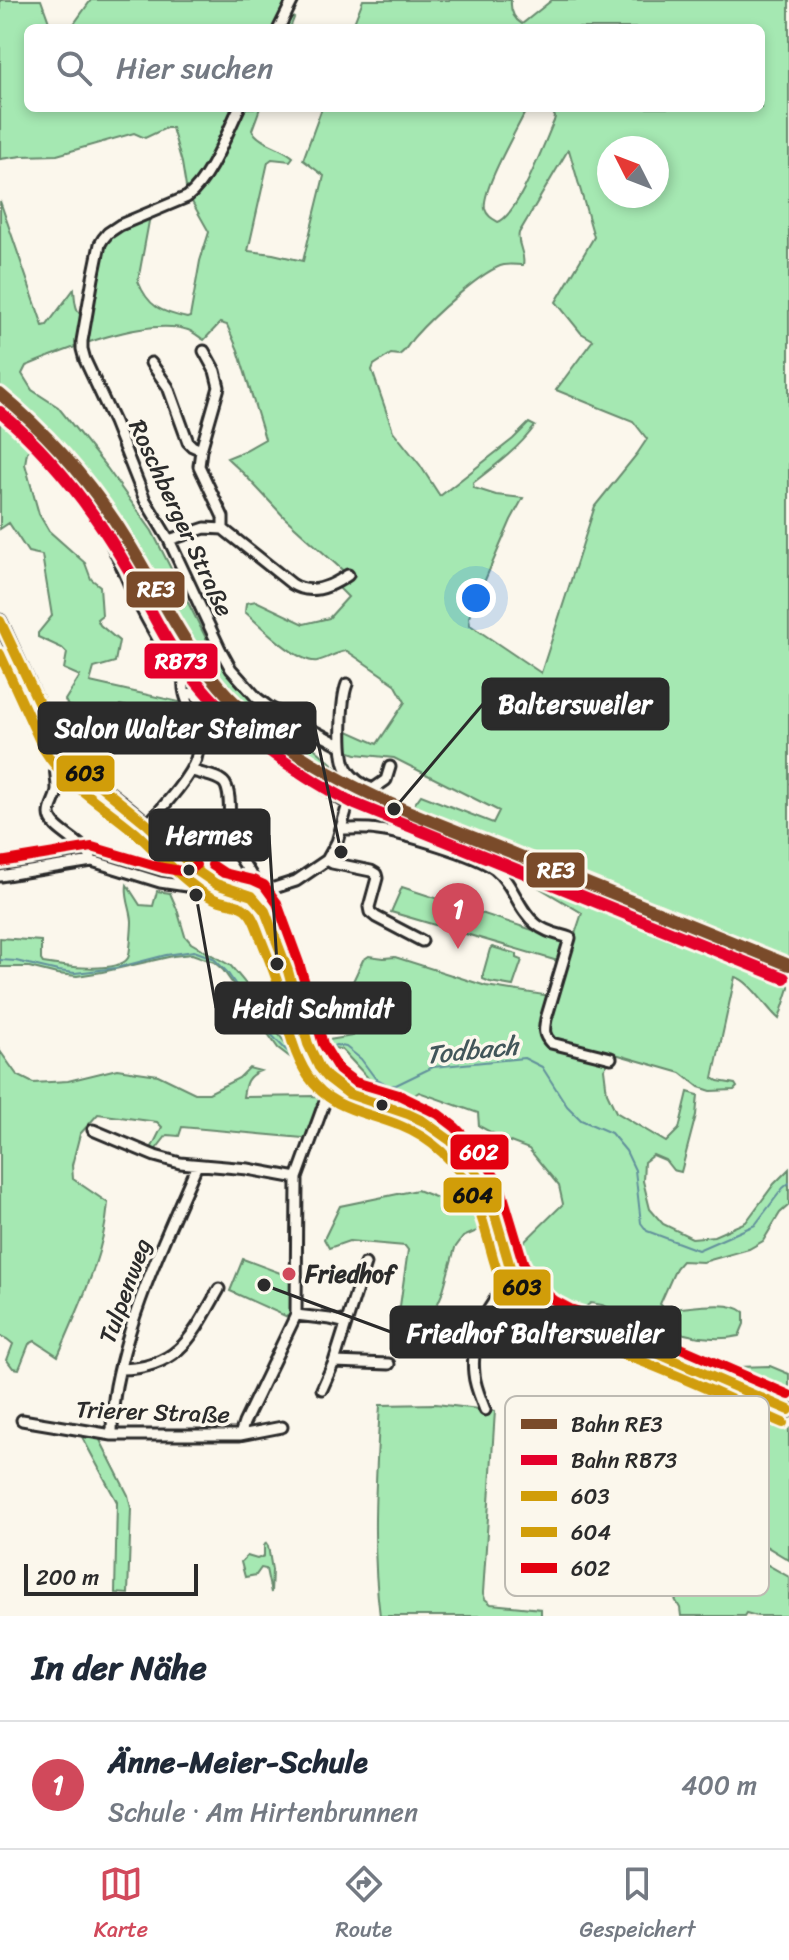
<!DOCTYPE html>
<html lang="de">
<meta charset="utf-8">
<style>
body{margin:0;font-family:Sriracha,sans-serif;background:#f6f6f7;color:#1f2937}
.compass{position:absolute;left:597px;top:136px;width:72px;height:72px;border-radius:50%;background:#fff;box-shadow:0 4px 12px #0003;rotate:312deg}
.scale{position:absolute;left:24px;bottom:20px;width:174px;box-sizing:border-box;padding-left:8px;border:4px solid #2b2b2b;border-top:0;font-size:22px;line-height:28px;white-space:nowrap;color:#2b2b2b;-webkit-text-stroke:6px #fbf7ec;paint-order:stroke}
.you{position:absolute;left:476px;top:598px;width:28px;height:28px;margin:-20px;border:6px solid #fff;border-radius:50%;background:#1a73e8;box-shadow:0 0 0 12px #1a73e833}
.badge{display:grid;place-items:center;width:52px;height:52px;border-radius:50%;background:#d1495b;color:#fff;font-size:26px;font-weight:700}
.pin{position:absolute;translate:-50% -66px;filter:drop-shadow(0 2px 4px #0008)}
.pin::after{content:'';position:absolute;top:42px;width:28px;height:24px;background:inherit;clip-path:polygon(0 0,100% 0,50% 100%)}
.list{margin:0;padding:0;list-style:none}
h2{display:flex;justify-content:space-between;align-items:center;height:104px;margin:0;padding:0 32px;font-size:34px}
h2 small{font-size:26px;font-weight:400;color:#747a83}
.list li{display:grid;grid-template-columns:52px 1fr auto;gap:24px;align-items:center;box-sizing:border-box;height:128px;padding:0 32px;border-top:2px solid #e0e1e3}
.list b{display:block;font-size:30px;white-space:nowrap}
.list p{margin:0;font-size:26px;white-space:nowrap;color:#747a83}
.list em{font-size:26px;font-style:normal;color:#747a83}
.icon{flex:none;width:44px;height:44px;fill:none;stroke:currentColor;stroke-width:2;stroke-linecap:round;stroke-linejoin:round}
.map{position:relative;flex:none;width:789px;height:1616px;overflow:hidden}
.search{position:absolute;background:#fff;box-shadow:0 4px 12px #0003;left:24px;right:24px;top:24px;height:88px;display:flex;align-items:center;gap:20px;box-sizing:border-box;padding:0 28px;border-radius:12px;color:#747a83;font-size:30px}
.sheet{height:232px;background:#fff}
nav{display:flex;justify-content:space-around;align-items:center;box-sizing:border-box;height:112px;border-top:2px solid #e0e1e3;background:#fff;font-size:22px;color:#747a83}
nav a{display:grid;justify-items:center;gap:4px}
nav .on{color:#d1495b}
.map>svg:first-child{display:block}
</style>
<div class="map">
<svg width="789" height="1616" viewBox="0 0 789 1616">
<rect width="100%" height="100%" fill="#fbf7ec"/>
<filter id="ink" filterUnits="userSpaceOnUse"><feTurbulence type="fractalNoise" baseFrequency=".0125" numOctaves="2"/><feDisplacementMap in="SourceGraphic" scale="16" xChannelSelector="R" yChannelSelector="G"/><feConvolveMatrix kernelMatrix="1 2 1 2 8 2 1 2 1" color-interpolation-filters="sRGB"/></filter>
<g filter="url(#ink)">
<!-- built -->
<path fill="#ece9f0" d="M0,391L47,432L78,467L113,515L144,566L172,617L198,657L214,678L240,704L283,742L311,762L361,789L372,793L377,792L402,801V804L420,813L789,962V972L388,810L337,787L278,749L234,710L194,666L165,621L137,570L95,502L55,453L24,422L0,401Z"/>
<!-- green -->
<path fill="#a5e8b2" stroke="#688a6e" stroke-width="2" fill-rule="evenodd" d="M0,0H41L49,22L55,28H28V108H260L252,130C260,144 281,146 293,157L290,161L272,159L268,162L248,251L273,254L303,261L324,176L303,160L322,108H527C518,128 481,190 485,209C487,216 493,219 498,222C518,215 544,143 554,121L555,117L551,108H761V28H352L363,0H511C510,10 513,18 522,24L552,0H789V963L420,813L411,809L421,795L493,823L499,811L394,758L356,754L347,751L346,730L377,744L405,702L395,684L347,651C336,652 327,659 317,661C298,664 259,624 245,612L246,603L256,601L304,624L329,618L348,597L337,586L350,577L285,518L244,474L227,458L242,452L265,439L238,350L227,325L220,323L204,340C199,337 194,332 188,330C147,316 65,350 26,366L22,374L32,390L58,407L107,468L152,531L212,650L211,652L201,660C168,613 144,561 112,513C81,466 44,425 0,391V201L43,326L47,325L74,289C75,303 75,313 87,321L102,246L114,231L150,216L138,281C148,307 161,312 187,318L190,317L200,261L209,232L187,193L182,163L172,128H166L145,138L134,133L57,155L22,156L0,159ZM609,148H657V196H609ZM568,150H569L594,237L556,302L581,333L593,340L556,390L633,421L647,439L637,454L595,506L541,673L470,625L469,617L511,520L523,498L496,495L474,488L473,483C495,466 518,449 535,426L529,423L513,439L440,496L420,465L393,431L372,370L374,365L391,354L399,355C407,350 409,342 415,336C430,319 483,269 504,265C510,264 517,265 523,265C526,253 516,245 519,233Z
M91,0H297L290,16L294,18L290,28H71Z
M0,401C41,436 76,474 106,519C137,567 162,618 194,666L187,672L180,668L159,637L118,549L53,461L35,444L27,452L25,464L39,514L49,531L85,563L91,579L100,586L102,615L97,619L100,625L119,641L115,662L94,668L90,682L184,703L189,715H164L120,705L113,713L68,706L65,700L80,676L64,669L67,653L62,648L38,637V633L52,616L42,555L28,552L9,523L0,529Z
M216,658L232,680L253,702L291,728L353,782L351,785C296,756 245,716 206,667Z
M199,671C239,721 289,762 346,791L344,794L340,795L268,746L191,686L189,681Z
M406,818L789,972V988L779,1019C766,1008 750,980 735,977L713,1078L718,1081L735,1084L737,1087L734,1090L711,1091L699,1087L681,1073L615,1054L604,1069L607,1093L616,1112L666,1142L679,1129L688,1092L698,1095L696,1115L681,1172L673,1170L665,1160L653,1155L644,1162L643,1181L650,1209L663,1224L692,1238L714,1236L746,1222L774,1184L789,1169V1205L780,1213L763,1241L749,1249L703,1262L682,1261L676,1268L660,1304L665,1309C685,1309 729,1299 744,1312V1324L739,1336C693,1346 644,1320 602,1305L591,1303L585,1307L590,1314L597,1319L675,1342L737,1367L770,1366L789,1374V1560L726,1522L717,1532V1536L789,1577V1616H757L746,1613L744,1616H681L680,1608L658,1570L605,1506L601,1488L600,1455L566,1447L540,1398L682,1424L711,1409L719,1386L645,1355L616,1347L591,1344H573L554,1341L533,1327L519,1315L520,1266L515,1259L520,1246L563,1204L559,1186L529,1149L505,1140L479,1126L478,1113L419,1092L407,1100L382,1093L342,1050L335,1048L319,1053L317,1050L329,1040L353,1036L352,1031L342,1028L346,996L363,960L369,956L384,958L395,957L486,986L550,996L561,962L391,912L402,887L572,943L582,913L521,877L402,823ZM611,1458L651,1469C656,1499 680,1514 702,1532L704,1540L700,1549L678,1572C646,1540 609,1505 611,1458Z
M127,885L140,905L153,906L157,891L170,893L177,909L185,936L191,943L231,966L251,990L271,1024L286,1044L294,1051L305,1052L308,1059L295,1061L278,1048L223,970L214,962L192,954L173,956L102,972L77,976L57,974L29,967H0V938L41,941V960L43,963C60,966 118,974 128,958C130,955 132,927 132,921C131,908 125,898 127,885Z
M492,947L517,954V958L522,960L513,986L490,982L483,979V974L490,949Z
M0,1051L17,1075L33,1083L68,1081L117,1069L158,1075L195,1093H209L239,1078L249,1068L260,1071C246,1076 245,1084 243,1097L316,1096L320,1097L322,1100L307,1137L303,1138L182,1127L179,1136L167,1135L153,1153L150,1151L162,1127L157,1122L98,1114L80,1134L72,1165L73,1179L108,1203C104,1256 79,1307 58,1356L35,1341L29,1344L19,1369L13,1368L7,1360L13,1344L7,1339L0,1336Z
M417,1190L448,1202L485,1209L489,1218L486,1227L463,1237L455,1248L442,1294L429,1324L413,1337H399L396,1334L408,1250L405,1246L349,1241L329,1248L324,1239L340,1206Z
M243,1259L296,1279L292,1319L230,1291Z
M436,1404L495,1411L483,1593L485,1599L491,1604L541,1609V1616H380C371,1546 376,1475 380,1405Z
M80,1433L98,1436L128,1495L131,1508L128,1594L115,1593L117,1502Z
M266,1543L268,1546L272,1570L271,1593L266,1569L261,1568L256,1575L245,1577L241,1562L247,1556L257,1559L264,1556V1546Z"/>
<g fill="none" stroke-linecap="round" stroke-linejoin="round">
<!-- stream -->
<path stroke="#62919b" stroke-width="2" d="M0,960L16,961L58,971L75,973L116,968L166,955L194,951L213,958L227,972L266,1029L285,1049L293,1056H307
M317,1052L336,1045L346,1047L361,1059L375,1078L388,1085H396L433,1067L524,1058L542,1067L567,1106L581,1120L611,1133L626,1151L635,1170L641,1223L647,1231L698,1250L755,1225L783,1188L789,1183"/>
<!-- minor casing -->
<g stroke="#2b2b2b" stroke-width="15">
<path id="minor" d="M279,28L293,0
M239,108C226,135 210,179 187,197L120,225L108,233L103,239L100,244L93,278L82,341V349L85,360L114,422L145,500L169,540L220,649L231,669L257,698L270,708L342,746
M204,351L215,371L219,387L201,450L199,466L223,517V529
M151,363L168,387L188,442L192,446L201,450
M44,455C65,478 86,501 103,528C116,550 124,574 135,596C148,623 163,648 178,673L184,680
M169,540L205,528L223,529L292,584C311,596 331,587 348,575
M347,684C341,699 339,756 347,769C352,778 363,786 373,789L386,780L390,767
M185,693L194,694L226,723L348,804L337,842L327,860L296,881L268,890L256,897
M62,752C51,767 57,772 57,789C57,798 50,805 50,814C50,831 86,841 92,861
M191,770C201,775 218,775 225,784C233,797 227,824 231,840C238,860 255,874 259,895
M147,825C161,809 190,778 196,759C200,747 199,733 195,722C191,707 182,695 184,680L220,649
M341,829C353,829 366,828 378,830C403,833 476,855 495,869C513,883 518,910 536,924C545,932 558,934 570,938L546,1019C544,1030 543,1035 551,1043L611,1058
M327,860L332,863L371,871L376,874L377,878L369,907L370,912L376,917L422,941
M0,876L92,861L160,882L187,886L192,885L204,877
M93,1130L155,1156L180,1163L248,1169L297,1178
M296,1315L330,1319L346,1323
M334,1362L389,1364
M120,1369C179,1369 193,1335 219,1289
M322,1389L334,1362L365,1264
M485,1410C481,1399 475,1387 474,1374C470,1337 488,1302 514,1278
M22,1420L112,1435H240L282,1427
M112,1435C112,1419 113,1402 116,1386C131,1309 166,1236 197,1165
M240,1435L244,1423L296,1315L297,1178L325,1101L337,1087"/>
</g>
<!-- major casing -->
<g stroke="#2b2b2b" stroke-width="17">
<path id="major" d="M0,621L56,742L62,752C88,779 120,800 148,825C168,843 186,864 208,879C231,897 247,882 265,911C274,934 284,957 291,980C300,1012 304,1052 327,1077C345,1098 368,1100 392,1108C436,1121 472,1154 489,1196C499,1219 503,1244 510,1267C521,1292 540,1311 565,1322L638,1345L789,1410"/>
</g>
<!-- minor -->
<use href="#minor" stroke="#fbf7ec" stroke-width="9"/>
<!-- major -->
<use href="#major" stroke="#fbf7ec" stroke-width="11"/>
<!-- bus-1 casing -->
<g stroke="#fbf7ec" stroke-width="16">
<path id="bus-1" d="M0,621L62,752L82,771L148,825L200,873L216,884L252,896L265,911L288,971L308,1044L319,1067L327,1077L349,1094L408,1114L423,1121L451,1141L473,1166L492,1205L510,1267L520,1285L532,1300L547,1312L565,1322L638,1345L789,1410"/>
</g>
<!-- bus-2 casing -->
<g stroke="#fbf7ec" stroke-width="16">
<path id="bus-2" d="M0,654L43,748C64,784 105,806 136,833C157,852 176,874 199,890C206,895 213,899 220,901C230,904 241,904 248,912C255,919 257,930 261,939C267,954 273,969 278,984C286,1015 290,1049 308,1076C332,1111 365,1111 401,1126C416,1132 430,1141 442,1152C466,1175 479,1204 487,1236C493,1256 496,1275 508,1292C539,1338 586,1341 633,1358C684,1377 734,1401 783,1423"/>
</g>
<!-- bus-3 casing -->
<g stroke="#fbf7ec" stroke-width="16">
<path id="bus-3" d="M0,862L92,847L163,868L187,872L196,865
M212,865L224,873L253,880L264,885L277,903L299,963L323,1044L339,1070L355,1082L399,1095L438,1114L455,1127L484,1157L501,1189L523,1262L531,1277L542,1290L555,1301L570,1309L644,1332L789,1395"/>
</g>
<!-- bus-1 -->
<use href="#bus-1" stroke="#d19d09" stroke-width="10"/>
<!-- bus-2 -->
<use href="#bus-2" stroke="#d19d09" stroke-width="10"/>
<!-- bus-3 -->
<use href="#bus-3" stroke="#e3000f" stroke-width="10"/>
<!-- rail-1 casing -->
<g stroke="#fbf7ec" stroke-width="18">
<path id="rail-1" d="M0,394C52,437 95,487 130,545C162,597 186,652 229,697C308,779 411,812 513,853C605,890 697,928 789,965"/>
</g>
<!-- rail-2 casing -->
<g stroke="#fbf7ec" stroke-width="18">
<path id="rail-2" d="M0,412C54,457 95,512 130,572C148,604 163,638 185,667C230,727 289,770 355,804L784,978"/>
</g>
<!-- rail-1 -->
<use href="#rail-1" stroke="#7a4b2a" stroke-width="12"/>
<!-- rail-2 -->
<use href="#rail-2" stroke="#e4002b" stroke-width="12"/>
</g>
</g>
<!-- markers -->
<g fill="#2b2b2b" stroke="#fbf7ec" stroke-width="3">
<circle cx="189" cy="870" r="7"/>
<circle cx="382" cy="1105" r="7"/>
</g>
<circle fill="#d1495b" stroke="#fbf7ec" stroke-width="3" cx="289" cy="1274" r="8"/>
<g text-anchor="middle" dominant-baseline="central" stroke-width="7" stroke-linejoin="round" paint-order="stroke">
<!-- street labels -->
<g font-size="24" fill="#2b2b2b" stroke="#fbf7ec">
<text transform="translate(181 518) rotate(65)">Roschberger Straße</text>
<text transform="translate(125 1291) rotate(-70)">Tulpenweg</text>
<text transform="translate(153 1412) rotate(2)">Trierer Straße</text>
</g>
<!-- poi labels -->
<g font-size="24" font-weight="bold" fill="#2b2b2b" stroke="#fbf7ec" text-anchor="start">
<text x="305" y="1274">Friedhof</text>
</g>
<!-- water labels -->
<g font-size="26" font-style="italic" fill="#42565a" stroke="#fbf7ec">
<text transform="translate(472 1050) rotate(-6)">Todbach</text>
</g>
</g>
<!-- legend -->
<rect x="505" y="1396" width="264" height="200" rx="12" fill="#fbf7ec" stroke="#bdbab2" stroke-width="2"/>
<rect x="521" y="1419" width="36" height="10" fill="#7a4b2a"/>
<rect x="521" y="1455" width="36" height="10" fill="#e4002b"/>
<rect x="521" y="1491" width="36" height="10" fill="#d19d09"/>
<rect x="521" y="1527" width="36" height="10" fill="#d19d09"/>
<rect x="521" y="1563" width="36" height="10" fill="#e3000f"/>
<g font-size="22" fill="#2b2b2b">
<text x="571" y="1432">Bahn RE3</text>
<text x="571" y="1468">Bahn RB73</text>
<text x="571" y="1504">603</text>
<text x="571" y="1540">604</text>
<text x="571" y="1576">602</text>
</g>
<!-- callouts -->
<path fill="none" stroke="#2b2b2b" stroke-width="3" d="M394 809L483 704M341 852L315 728M277 964L269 835M196 895L216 1008M264 1285L391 1332"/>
<g fill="#2b2b2b" stroke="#fbf7ec" stroke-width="3">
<circle cx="394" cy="809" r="8"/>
<circle cx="341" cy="852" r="8"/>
<circle cx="277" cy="964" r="8"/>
<circle cx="196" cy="895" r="8"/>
<circle cx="264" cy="1285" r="8"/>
</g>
<g fill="#2b2b2b" stroke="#2b2b2b" stroke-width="3">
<rect x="483" y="679" width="185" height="50" rx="8"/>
<rect x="39" y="703" width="276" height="50" rx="8"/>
<rect x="150" y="810" width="119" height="50" rx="8"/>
<rect x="216" y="983" width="194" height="50" rx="8"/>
<rect x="391" y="1307" width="289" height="50" rx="8"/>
</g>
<g font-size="26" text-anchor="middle" font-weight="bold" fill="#fff">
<text x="575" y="713">Baltersweiler</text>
<text x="177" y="737">Salon Walter Steimer</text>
<text x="209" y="844">Hermes</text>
<text x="313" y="1017">Heidi Schmidt</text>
<text x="535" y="1342">Friedhof Baltersweiler</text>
</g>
<g stroke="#fbf7ec" stroke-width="3">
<rect x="125" y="570" width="61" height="39" rx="8" fill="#7a4b2a"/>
<rect x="143" y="642" width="76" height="38" rx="8" fill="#e4002b"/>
<rect x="55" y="754" width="61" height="39" rx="8" fill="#d19d09"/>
<rect x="525" y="851" width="61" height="38" rx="8" fill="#7a4b2a"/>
<rect x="449" y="1133" width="61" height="38" rx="8" fill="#e3000f"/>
<rect x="442" y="1176" width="61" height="38" rx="8" fill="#d19d09"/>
<rect x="492" y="1268" width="60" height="39" rx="8" fill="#d19d09"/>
</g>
<g font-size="22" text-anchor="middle" font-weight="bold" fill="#fff">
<text x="156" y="597">RE3</text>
<text x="181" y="669">RB73</text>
<text x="556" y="878">RE3</text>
<text x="479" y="1160">602</text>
</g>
<g font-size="22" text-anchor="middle" font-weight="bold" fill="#111">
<text x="85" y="781">603</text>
<text x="473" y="1203">604</text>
<text x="522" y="1295">603</text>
</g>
</svg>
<svg class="compass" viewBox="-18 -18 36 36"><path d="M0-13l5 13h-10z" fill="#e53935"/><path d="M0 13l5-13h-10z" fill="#747a83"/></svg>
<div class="scale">200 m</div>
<div class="you"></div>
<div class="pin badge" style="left:458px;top:949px">1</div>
<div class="search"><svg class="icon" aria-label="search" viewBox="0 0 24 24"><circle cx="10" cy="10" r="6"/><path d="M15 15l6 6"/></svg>Hier suchen</div>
</div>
<section class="sheet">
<h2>In der Nähe<small></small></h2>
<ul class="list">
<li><span class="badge">1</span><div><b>Änne-Meier-Schule</b><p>Schule · Am Hirtenbrunnen</p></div><em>400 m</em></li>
</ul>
</section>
<nav>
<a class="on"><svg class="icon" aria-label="map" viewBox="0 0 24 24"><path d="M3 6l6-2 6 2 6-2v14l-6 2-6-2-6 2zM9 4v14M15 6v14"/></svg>Karte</a>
<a><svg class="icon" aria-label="directions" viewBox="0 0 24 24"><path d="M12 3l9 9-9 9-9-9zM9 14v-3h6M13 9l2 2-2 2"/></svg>Route</a>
<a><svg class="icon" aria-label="saved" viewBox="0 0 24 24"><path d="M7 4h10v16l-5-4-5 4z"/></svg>Gespeichert</a>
</nav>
